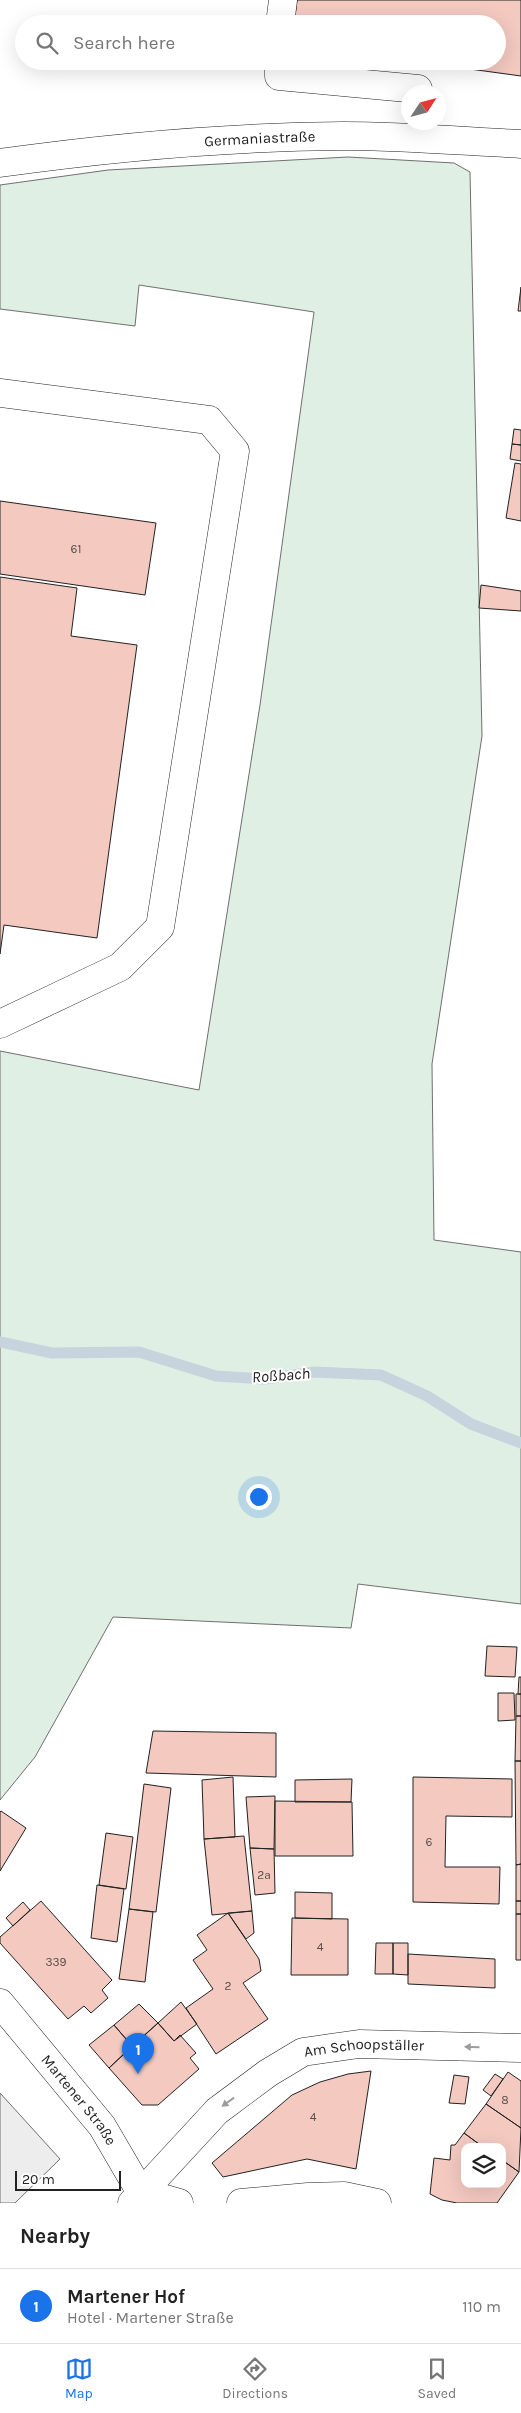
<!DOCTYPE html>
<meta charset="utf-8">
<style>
body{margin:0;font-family:Karla,sans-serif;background:#f2f2f2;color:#222}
.controls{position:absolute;right:15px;bottom:15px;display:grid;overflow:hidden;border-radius:10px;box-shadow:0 5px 20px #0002}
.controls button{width:45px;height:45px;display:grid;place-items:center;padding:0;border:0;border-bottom:1px solid #e0e0e0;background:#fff;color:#222;font:25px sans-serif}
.compass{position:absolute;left:401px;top:85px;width:45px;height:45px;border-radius:50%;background:#fff;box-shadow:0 5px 20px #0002;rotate:54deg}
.scale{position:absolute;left:15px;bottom:12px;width:106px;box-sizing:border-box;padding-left:5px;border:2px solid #222;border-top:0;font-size:14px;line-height:18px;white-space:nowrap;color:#222;-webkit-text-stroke:4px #fff;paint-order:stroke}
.you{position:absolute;left:258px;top:1496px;width:18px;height:18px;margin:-12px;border:4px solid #fff;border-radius:50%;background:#1a73e8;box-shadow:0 0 0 8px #1a73e833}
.badge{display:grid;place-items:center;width:32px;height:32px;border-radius:50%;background:#1a73e8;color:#fff;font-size:16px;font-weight:700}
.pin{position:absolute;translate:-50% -41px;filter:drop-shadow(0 1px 2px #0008)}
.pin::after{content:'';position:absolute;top:26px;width:18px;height:15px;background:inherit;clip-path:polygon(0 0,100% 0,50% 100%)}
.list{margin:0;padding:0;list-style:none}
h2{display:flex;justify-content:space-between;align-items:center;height:65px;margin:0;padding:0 20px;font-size:21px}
h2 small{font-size:16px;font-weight:400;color:#767676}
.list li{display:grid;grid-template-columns:32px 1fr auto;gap:15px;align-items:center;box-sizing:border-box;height:75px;padding:0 20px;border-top:1px solid #e0e0e0}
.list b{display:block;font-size:19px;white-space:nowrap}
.list p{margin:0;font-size:16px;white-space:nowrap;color:#767676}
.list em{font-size:16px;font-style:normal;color:#767676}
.icon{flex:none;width:28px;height:28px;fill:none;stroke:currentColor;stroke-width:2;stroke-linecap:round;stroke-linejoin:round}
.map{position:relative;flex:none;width:521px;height:2203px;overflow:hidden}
.search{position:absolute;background:#fff;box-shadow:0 5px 20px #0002;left:15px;right:15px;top:15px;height:55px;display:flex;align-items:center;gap:12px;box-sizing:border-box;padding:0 18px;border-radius:28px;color:#767676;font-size:19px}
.sheet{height:140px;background:#fff}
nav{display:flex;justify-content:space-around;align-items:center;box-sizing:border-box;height:70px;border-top:1px solid #e0e0e0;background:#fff;font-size:14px;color:#767676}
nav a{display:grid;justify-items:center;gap:2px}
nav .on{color:#1a73e8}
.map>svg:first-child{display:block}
</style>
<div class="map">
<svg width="521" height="2203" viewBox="0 0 521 2203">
<rect width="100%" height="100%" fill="#fff"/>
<!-- green -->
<path fill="#e0efe3" stroke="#6f6f6f" d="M348,157L454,163L470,172L482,736L432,1064L434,1240L521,1252V1604L358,1584L351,1628L113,1617L35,1757L0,1800V1051L199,1090L260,705L314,312L139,285L135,326L0,309V185L108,170Z"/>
<!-- parking -->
<path fill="#ededed" stroke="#6f6f6f" d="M0,2093L60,2159L15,2203H0Z"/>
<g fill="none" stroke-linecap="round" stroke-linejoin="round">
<!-- stream -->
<path stroke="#c7d3dd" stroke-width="11" d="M0,1342L52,1353L139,1352L216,1376L264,1379L315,1372L381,1375L427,1396L471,1424L521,1443"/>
</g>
<!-- building -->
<path fill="#f3c9c0" stroke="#222" d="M297,0H521V76L411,61H497V24H294Z
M521,287V311H518Z
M514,429L521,430V445L512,444Z
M512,444L521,445V461L510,459Z
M515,463L521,464V521L506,518Z
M0,501L156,523L145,595L0,574Z
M0,577L77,588L71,636L137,645L97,938L4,925L0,954Z
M481,585L521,591V611L479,608Z
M487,1646L517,1647L515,1677L485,1676Z
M519,1677H521V1694H518Z
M498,1693H514L515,1720L498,1721Z
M516,1694H521V1716H516Z
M516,1716H521V1761H515Z
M153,1731L276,1733V1777L146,1773Z
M515,1761H521V1864L516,1865Z
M233,1777L235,1837L204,1839L202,1780Z
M413,1777L512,1779V1817L446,1816L445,1867H500L499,1904L413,1902Z
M352,1779L351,1802H295V1780Z
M144,1784L171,1788L156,1912L129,1909Z
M275,1796L274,1849L250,1848L246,1797Z
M275,1801L352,1802L353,1856H275Z
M1,1811L26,1828L0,1871V1812Z
M106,1833L133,1837L126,1889L99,1885Z
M244,1836L252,1911L212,1915L204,1839Z
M250,1848L274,1849L275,1893L255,1895Z
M521,1864V1901H516V1865Z
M97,1885L124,1889L117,1942L91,1938Z
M295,1892L332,1893V1919L295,1918Z
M41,1901L112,1980L102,1990L108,1998L91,2013L84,2006L68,2019L0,1943V1937Z
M516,1901H521V1914H516Z
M23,1902L30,1910L13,1926L6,1918Z
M129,1909L153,1912L145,1982L119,1979Z
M252,1911L254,1933L246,1939L228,1913Z
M228,1913L259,1959L261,1971L243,1983L268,2019L216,2054L186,2008L213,1989L193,1960L207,1950L197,1935Z
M516,1914H521V1960H516Z
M292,1918L348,1919V1975H291Z
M376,1943H393V1974H375Z
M393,1943H408V1975L393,1974Z
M408,1954L495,1959V1988L408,1984Z
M181,2002L197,2024L174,2041L158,2023Z
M139,2004L158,2023L132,2046L114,2025Z
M158,2023L174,2041L180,2035L196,2053L190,2058L199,2069L158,2105H142L109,2068Z
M114,2025L132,2046L109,2068L89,2045Z
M371,2071L356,2169L307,2159L223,2177L212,2163L292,2095L320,2082L348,2074Z
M508,2072L521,2081V2128L486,2104Z
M495,2074L503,2079L491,2096L483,2090Z
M454,2075L469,2077L465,2104L449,2103Z
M486,2104L521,2128L519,2172L502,2160V2147H483L464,2133Z
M464,2133L483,2147H465V2184H502V2160L519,2172L497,2203H457L442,2200L430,2194L434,2158L450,2160L451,2145H455Z"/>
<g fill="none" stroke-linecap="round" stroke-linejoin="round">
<!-- minor casing -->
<g stroke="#222" stroke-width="29">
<g id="minor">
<path d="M280,24L283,0"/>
<path d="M279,61V76L418,89"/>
<path id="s1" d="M0,163C114,147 228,137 343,136C402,136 462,141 521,144"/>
<path d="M0,393L209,420L235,451L160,927L120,967L0,1024"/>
<path id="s2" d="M0,2003L102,2126L147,2203"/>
<path d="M141,2192L179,2203"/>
<path d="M241,2203L308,2197L344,2196L377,2203"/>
</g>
</g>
<!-- major casing -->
<g stroke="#222" stroke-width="29">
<g id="major">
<path id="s3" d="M132,2203L217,2111L268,2073L303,2052L359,2044L521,2048"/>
</g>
</g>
<!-- minor -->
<use href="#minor" stroke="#fff" stroke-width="28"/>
<!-- major -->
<use href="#major" stroke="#fff" stroke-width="28"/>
</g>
<!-- one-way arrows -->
<defs><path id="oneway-solid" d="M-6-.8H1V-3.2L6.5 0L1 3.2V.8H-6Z" transform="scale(1.25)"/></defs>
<g fill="#9c9c9c">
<use href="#oneway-solid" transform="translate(472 2047) rotate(-179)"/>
<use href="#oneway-solid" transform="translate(228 2102) rotate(144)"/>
</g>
<g text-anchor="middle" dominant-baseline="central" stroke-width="4" stroke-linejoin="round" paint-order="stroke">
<!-- number labels -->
<g font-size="12" fill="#564c4a">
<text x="76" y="549">61</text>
<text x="429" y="1842">6</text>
<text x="264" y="1875">2a</text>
<text x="320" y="1947">4</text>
<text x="56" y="1962">339</text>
<text x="228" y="1986">2</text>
<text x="505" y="2100">8</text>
<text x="313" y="2117">4</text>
</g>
<!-- street labels -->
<g font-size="15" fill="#222" stroke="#fff">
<text stroke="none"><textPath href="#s1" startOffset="261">Germaniastraße</textPath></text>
<text stroke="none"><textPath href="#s3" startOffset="291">Am Schoopställer</textPath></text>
<text stroke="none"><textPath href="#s2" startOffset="125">Martener Straße</textPath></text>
</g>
<!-- water labels -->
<g font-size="16" font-style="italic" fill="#222" stroke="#fff">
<text transform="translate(281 1375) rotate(-4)">Roßbach</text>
</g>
</g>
</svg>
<div class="controls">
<button><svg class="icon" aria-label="layers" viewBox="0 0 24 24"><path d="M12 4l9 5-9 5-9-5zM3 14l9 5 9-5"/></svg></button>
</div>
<svg class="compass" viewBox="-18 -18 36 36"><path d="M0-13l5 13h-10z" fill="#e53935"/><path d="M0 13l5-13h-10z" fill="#767676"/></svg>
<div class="scale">20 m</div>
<div class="you"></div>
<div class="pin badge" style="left:138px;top:2074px">1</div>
<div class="search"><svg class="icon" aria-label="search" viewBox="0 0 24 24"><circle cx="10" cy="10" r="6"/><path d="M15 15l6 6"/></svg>Search here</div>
</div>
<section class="sheet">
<h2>Nearby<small></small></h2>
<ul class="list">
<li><span class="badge">1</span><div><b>Martener Hof</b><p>Hotel · Martener Straße</p></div><em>110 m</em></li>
</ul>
</section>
<nav>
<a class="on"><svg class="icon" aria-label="map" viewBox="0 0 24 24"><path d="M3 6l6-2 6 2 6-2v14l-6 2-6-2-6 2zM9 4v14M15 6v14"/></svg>Map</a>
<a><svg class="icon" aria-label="directions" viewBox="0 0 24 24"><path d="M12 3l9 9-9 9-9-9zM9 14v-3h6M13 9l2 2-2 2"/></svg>Directions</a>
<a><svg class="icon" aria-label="saved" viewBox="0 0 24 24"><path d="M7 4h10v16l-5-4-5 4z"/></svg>Saved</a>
</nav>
